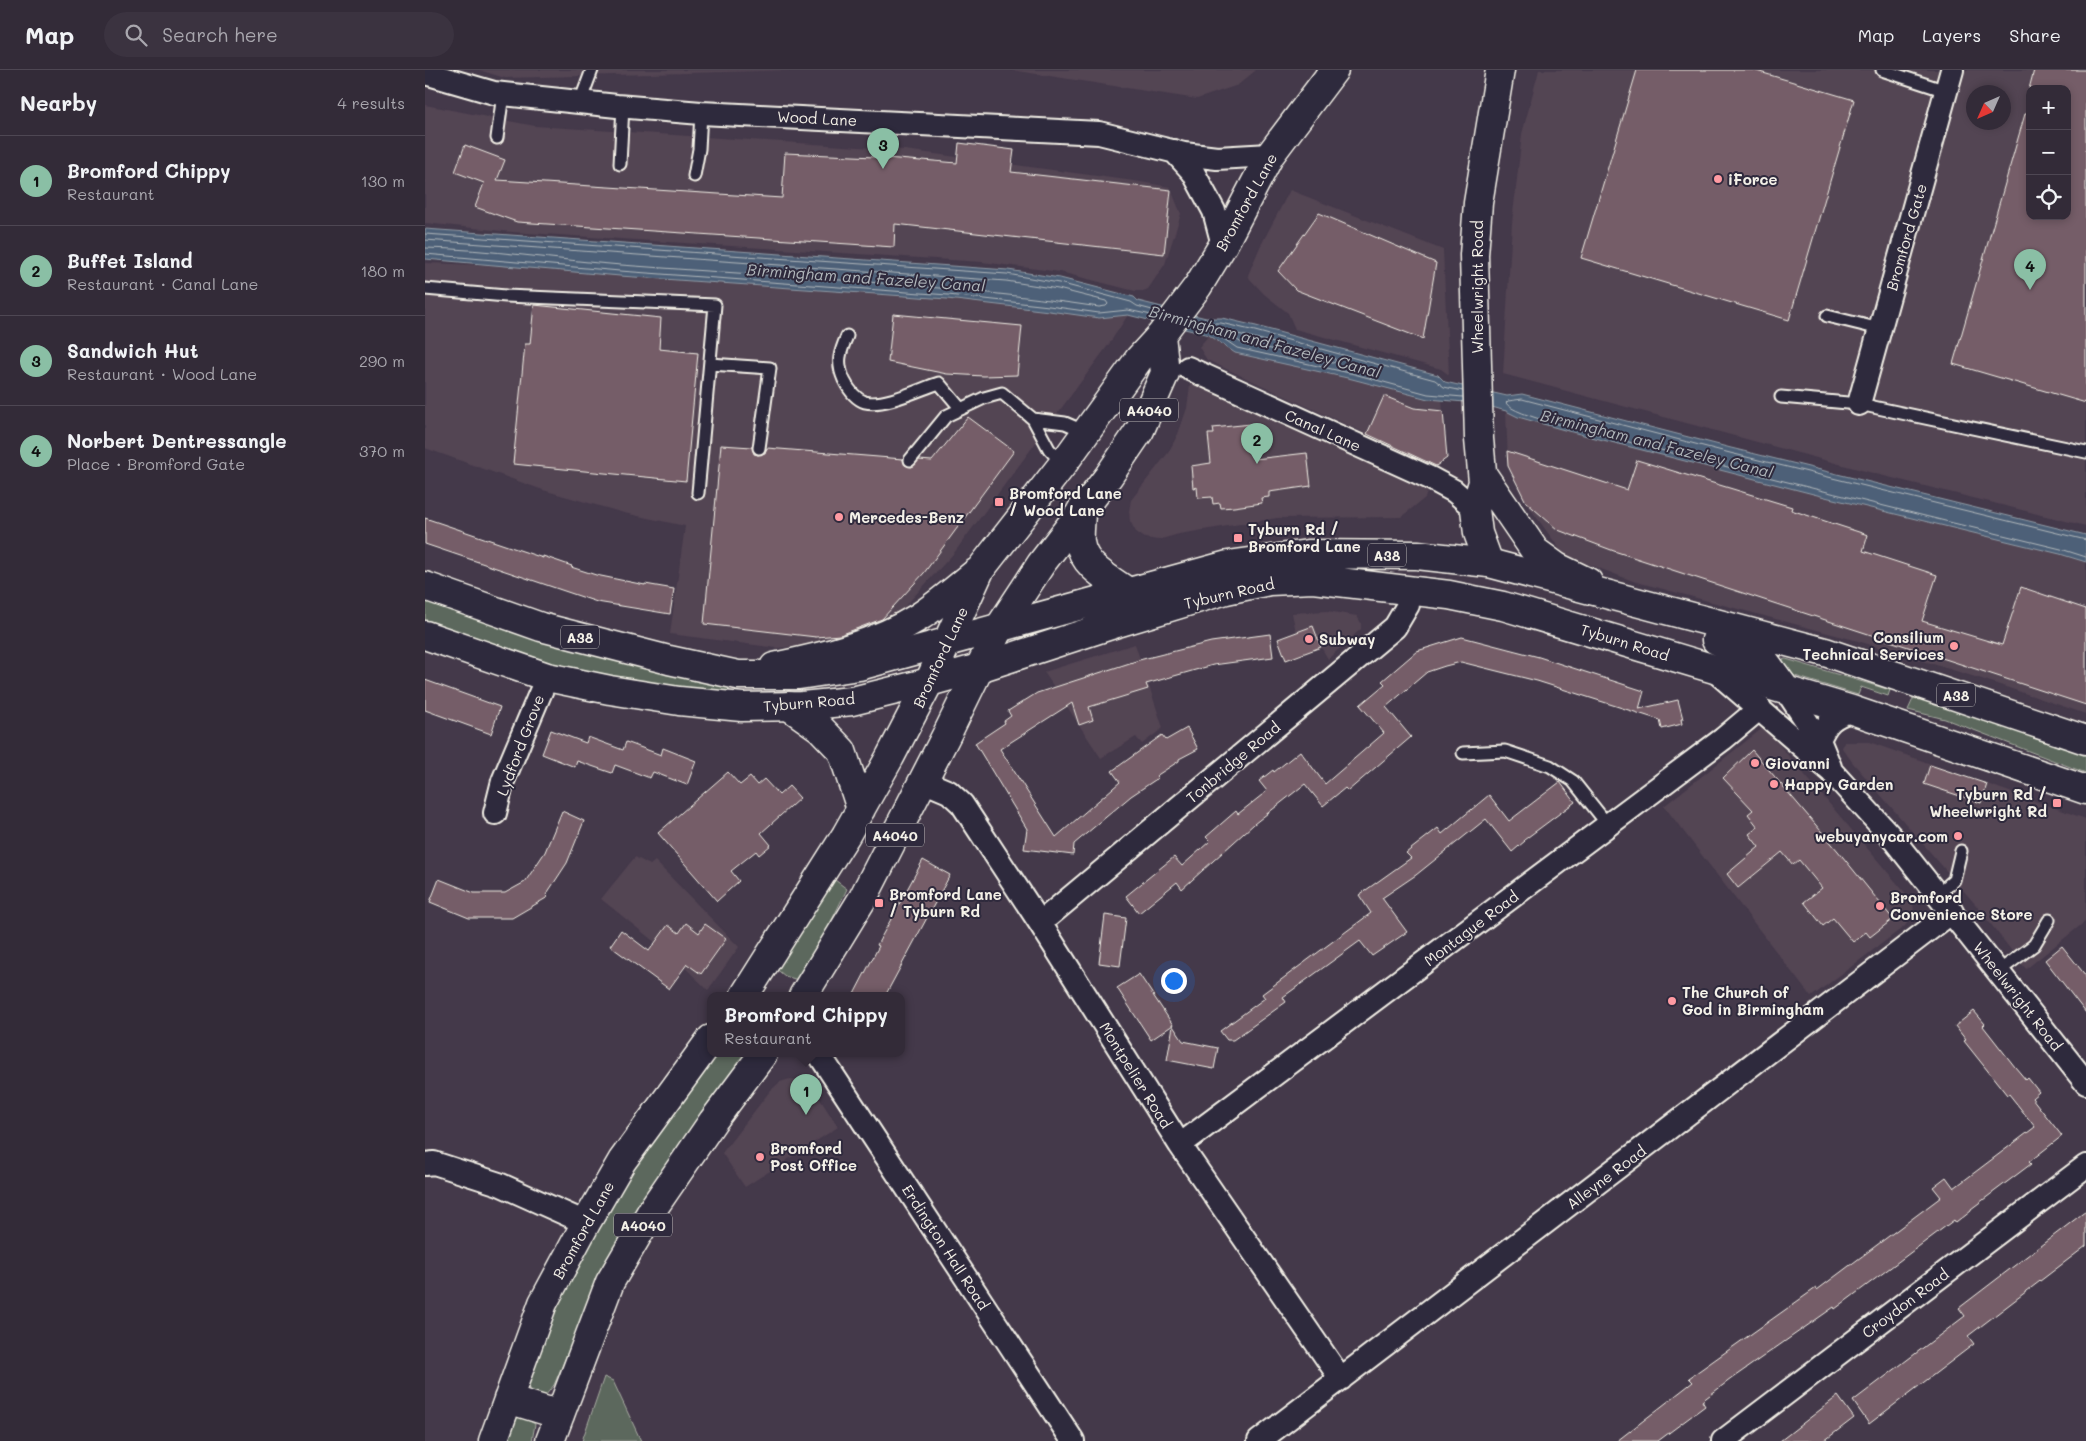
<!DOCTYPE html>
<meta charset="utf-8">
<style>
body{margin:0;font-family:Mali,sans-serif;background:#3b3340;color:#f1f3f6}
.controls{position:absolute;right:15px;top:15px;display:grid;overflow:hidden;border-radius:10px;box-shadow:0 2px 8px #0003}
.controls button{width:45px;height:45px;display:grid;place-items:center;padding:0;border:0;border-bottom:1px solid #4e4753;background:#332b38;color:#f1f3f6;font:25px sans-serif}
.compass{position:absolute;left:1541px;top:15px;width:45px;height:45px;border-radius:50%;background:#332b38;box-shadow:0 2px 8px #0003;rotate:225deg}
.you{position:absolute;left:748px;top:910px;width:18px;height:18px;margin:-12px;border:4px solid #fff;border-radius:50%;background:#1a73e8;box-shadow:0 0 0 8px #1a73e833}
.badge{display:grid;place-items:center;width:32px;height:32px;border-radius:50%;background:#8abfa5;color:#111;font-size:16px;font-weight:700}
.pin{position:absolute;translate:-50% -41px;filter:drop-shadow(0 1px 2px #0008)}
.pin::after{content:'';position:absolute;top:26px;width:18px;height:15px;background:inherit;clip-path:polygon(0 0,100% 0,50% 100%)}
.popup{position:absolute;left:282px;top:922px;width:198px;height:65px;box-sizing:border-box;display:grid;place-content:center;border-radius:10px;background:#332b38;filter:drop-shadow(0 1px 4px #0005);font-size:16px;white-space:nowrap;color:#a9a7ae}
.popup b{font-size:19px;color:#f1f3f6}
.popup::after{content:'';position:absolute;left:50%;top:100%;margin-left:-10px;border:10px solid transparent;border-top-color:#332b38}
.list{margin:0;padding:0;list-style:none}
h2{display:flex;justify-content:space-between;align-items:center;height:65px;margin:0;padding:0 20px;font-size:21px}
h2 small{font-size:16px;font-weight:400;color:#a9a7ae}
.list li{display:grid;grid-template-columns:32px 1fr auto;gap:15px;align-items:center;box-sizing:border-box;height:90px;padding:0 20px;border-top:1px solid #4e4753}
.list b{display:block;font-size:19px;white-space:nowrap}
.list p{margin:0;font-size:16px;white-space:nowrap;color:#a9a7ae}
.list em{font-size:16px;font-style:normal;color:#a9a7ae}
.icon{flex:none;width:28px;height:28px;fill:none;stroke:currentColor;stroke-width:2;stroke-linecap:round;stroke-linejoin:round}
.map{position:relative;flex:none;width:1661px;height:1371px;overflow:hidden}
header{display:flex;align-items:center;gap:30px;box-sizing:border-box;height:70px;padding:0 25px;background:#332b38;border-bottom:1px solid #4e4753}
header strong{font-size:24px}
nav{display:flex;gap:28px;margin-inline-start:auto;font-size:18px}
.search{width:350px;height:45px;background:#3b3340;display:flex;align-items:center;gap:12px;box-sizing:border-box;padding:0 18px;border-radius:28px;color:#a9a7ae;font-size:19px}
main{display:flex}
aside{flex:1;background:#332b38}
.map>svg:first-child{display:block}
</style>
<header>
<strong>Map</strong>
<div class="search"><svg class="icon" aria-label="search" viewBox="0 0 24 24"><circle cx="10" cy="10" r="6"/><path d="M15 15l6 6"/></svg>Search here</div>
<nav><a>Map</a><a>Layers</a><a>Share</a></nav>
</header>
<main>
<aside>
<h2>Nearby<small>4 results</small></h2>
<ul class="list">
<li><span class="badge">1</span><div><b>Bromford Chippy</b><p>Restaurant</p></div><em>130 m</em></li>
<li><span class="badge">2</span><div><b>Buffet Island</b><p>Restaurant · Canal Lane</p></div><em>180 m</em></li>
<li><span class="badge">3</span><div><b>Sandwich Hut</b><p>Restaurant · Wood Lane</p></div><em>290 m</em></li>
<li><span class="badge">4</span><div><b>Norbert Dentressangle</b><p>Place · Bromford Gate</p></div><em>370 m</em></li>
</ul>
</aside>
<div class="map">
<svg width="1661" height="1371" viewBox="0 0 1661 1371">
<rect width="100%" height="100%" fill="#44394a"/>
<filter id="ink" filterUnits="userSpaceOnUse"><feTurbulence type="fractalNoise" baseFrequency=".02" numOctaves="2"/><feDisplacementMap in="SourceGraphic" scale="10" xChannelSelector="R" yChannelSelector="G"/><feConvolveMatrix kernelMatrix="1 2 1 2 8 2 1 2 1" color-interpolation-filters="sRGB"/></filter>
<g filter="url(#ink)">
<!-- built -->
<path fill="#534453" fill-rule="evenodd" d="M54,0H375L80,8Z
M586,0H831L813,15L772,29Z
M1114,0H1661V456L1455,405L1078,304L1087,153L1097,64ZM1605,19H1642V146H1605ZM1548,22H1578V52H1548Z
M0,35L110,56L480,80L709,111L745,117L756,144L740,194L723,219L718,221H710L635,202L557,192L87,162L0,153Z
M865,120L1018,180L1024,305L1016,299L870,259L863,243L839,224L825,209L823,205L835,177Z
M0,193L88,196L195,206L522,229L624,241L674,248L703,245L684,274L529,483L472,545L439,564L401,574L352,578L245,564L260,456L199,443L118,420L0,378Z
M784,265L810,283L927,309L1003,329L1017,330L1022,387L1011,396L782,290L774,277Z
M769,311L998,411L1003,420L1000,428L976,447L852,448L754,464L733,470L720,468L711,462L705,451L704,441L706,430L743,383L753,364L762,338L765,315Z
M1081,341L1093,347L1635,484L1661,492V644L1560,610L1433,571L1208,511L1139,485L1104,437L1083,396Z
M902,541L932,546L936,553V559L903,589L896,577L879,583L871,562L867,543Z
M710,574L738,658L717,674L711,667L676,688L619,602Z
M1339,657L1488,832L1489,842L1480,856L1386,927L1239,736Z
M1419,672H1444L1661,749V851L1601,899L1550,834L1428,693L1417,678Z
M210,787L225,795L230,791L314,877L283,920L252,890L176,829Z
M365,1009L380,1011L391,1023L413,1057L320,1117L297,1083L345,1021L355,1012Z"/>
<!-- green -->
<path fill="#5c685d" stroke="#a8aca2" d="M0,529L202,593L305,616L304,624L174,607L79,580L0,553Z
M1361,589L1465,620L1463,626L1436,617L1433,625L1360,603L1353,590Z
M1489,627L1522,635L1661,680V703L1520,649L1483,640Z
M410,810L422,819L387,891L373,910L360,906L350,898L353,887Z
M288,984H321L263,1062L217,1132L160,1243L129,1315L120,1326L109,1323L101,1316L126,1241L194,1111Z
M179,1307L188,1311L216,1371H157Z
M88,1347H97L110,1354L107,1371H76Z"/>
<!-- water -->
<path fill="#4d6178" stroke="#909ba5" d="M0,159L583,200L635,208L709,227L713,231L781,248H797L831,256L1013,305L1020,312L1082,326L1097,324L1306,378L1661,465V492L1635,484L1400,427L1143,361L1093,347L1081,341L1053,333L1003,329L927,309L810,283L784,265L703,245L674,248L624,241L522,229L195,206L0,189Z"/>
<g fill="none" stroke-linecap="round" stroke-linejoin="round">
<!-- shore -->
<path stroke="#b1b7bb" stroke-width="1" d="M0,164L582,204L634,213L706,232L712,236L735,242
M0,170L581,211L633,219L681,231L683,234L681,236L674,237C516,213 356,207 196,195C131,190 65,179 0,178
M0,184L195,201L523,225L624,236L674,243L703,240L731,246
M766,250L781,253H796L830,261L1010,310L1019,317L1038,321
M763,254L786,260L812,278L929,304L1003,324L1038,327
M809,263L909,288L911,291L908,293L815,272L807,266Z
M1661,470L1305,383L1097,329L1083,331L1081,333C1088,346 1166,362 1184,367C1334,405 1485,443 1636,479L1661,487"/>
</g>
<!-- building -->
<path fill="#755d67" stroke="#f4f1e8" d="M1212,0H1328L1429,30L1364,250L1156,188Z
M1609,0H1661V333L1528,294L1600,44H1605V146H1642V19H1604Z
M534,73L589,80L586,102L746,120L739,184L470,154L469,177L92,152L50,137L59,113L30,102L40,75L80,90L72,110L357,128L360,83L450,87L496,91L497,90L532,93Z
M894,143L1011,193L998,269L871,220L853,201Z
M109,235L236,248L234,279L273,283L261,411L88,394L100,274H105Z
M468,244L597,256L592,305L559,306L522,304L463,292Z
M959,326L989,338L1018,341L1022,388L1011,396L942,364Z
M543,347L589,381L499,503L457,549L415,565L391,567L279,554L296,375L327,377L329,384L333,385L340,383L342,378L478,389L480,395L487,397L494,390L507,391Z
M826,354L830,389L882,383L886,416L844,422V427L836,428L837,433L809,437L796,438L795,433L788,434L787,427L773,428L772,417L768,418L766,396L786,393L783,364H789L788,358Z
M1082,381L1202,420L1212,390L1367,437L1366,440L1443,465L1438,481L1512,505L1497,551L1577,575L1596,517L1661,539V635L1189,481L1133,460L1101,432L1083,396Z
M0,448L118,488V486L147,496L146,497L171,505L220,515V514L249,519L245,544L172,532L0,474Z
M888,556L896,577L861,590L853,569Z
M845,564L848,587L788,595L721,614L723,619L664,637L668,650L654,655L647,633L575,679L631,767L695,712L687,701L737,665L741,670L762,658L773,679L754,689V691L731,706L733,708L706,726L649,774L648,785L599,779L602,759L550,673L580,653L579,651L586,646L583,641L612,623L714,590L786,572Z
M1037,567L1114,587L1219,621L1214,639L1253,630L1258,649H1256L1257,654L1237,659L1235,650L1112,611L1036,592L1020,596L1002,602L961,637L986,667L923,721L920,718L898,736L880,714L829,754L757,819L752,812L714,843L701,826L749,787L757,796L785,771L781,767L811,741L813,744L842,721L834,711L848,700L849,702L875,681L900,714L959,663L935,635L960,614L957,611L992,581Z
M0,610L75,637L66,664L0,640Z
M126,660L161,673L163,667L198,680L201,672L236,685L238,678L271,691L262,715L228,702L225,708L190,695L187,703L152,691L150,697L117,684Z
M1327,680L1413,781L1468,849L1445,867L1441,862L1428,872L1408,848L1398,856L1379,832L1397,818L1374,790L1368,795L1357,782L1313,818L1302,804L1334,777L1324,764L1333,757L1323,744L1328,740L1298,708Z
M1505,695L1562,714L1556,733L1499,714Z
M303,702L315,715L325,707L332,715L339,709L354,725L364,716L375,728L336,763L346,775L334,785L331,781L306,801L314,811L292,831L233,763Z
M1135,712L1150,732L1099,770L1100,771L1087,782L1061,749L991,805L957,828L982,862L947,886L935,871L858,927L861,932L808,970H802L795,961L840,928L837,924L946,843L934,825L986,788L981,783L1013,758L1017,764L1064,725L1084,751Z
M137,741L159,751L142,793L121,825L123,827L87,848H44L5,832L14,809L49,823H80L100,812L120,782Z
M498,790L525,805L460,926H428L454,876L452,875Z
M680,845L701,848L695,896L674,893Z
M261,853L274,863L280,854L301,869L276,904L262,894L244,919L185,876L196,860L224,881L243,855L254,863Z
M1637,876L1661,906V943L1620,890Z
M714,904L748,955L726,970L692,918Z
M1549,941L1560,954L1558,956L1590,997L1601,1010L1603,1008L1614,1022L1607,1028L1637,1066L1604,1092L1606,1094L1546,1139V1141L1531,1153L1529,1150L1410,1239L1409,1237L1306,1309L1277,1331L1280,1336L1233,1371H1192L1268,1312L1264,1308L1391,1218L1392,1220L1516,1127L1508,1117L1521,1107L1529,1118L1610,1057L1584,1024L1582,1025L1539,971L1541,970L1530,956Z
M748,956L758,971L793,978L789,999L742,990Z
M1661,1141V1176L1543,1266L1549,1274L1444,1354L1428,1331L1540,1246L1534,1238Z
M1413,1326L1429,1348L1399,1371H1355Z"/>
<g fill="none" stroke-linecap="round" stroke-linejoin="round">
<!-- lane casing -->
<g stroke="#f4f1e8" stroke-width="15">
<path id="lane" d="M1457,0L1521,21
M155,32L167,0
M72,68L78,24
M195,94L198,36
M269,106L274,79L276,43
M0,219L81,226L290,235L273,423
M1402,246L1455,259
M422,266C415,282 411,292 419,310C423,318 430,329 440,332C459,337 495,319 514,313L536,339
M285,294L345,298L334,378
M1356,327L1434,334L1661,382
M608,349L640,353L661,362
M485,390L521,346L559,328L577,323L608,349L624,379L638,394
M1038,683L1080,681L1125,696L1148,711L1183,755
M1513,824L1529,810L1536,781
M1574,901L1609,875L1624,850"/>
</g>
<!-- street casing -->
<g stroke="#f4f1e8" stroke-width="26">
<path id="street" d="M0,3L69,23L192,36L276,43L674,63L759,84L792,88L845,85
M749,81L768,102L789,141L798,175
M763,298L1005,408L1029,421L1050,439
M1434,334L1527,0
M1290,601L1407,702L1469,770L1661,1013
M1361,620L1394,670L1405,697
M1394,670C1402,651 1408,647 1427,640
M498,711L524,722L537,734L615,853L755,1075L916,1309
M70,743L78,711L122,607
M615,853L970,557L983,535L982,520
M394,984L648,1371
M755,1075L1298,669L1335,638
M0,1094L9,1093L74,1114L161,1153
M834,1371L1527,842
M1298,1371L1661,1096"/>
</g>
<!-- secondary casing -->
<g stroke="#f4f1e8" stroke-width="31">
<path id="secondary" d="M1058,405L1110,481L1132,497L1163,512
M1064,493L1053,463L1050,439L1058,412L1054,369L1049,185L1053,133L1075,0"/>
</g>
<!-- primary casing -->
<g stroke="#f4f1e8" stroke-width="31">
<path id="primary" d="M656,441C656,451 654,462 655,472C658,497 685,509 703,522
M349,597C398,587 451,574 494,547C514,534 533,517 552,502
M364,636L395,658L417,681L436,739
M319,926L421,765L465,687L504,612L555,500L638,394L714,289L736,265L773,216L798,175L845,85L909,0
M378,926L438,828L524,660L574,558L616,494L683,407L715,360L740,303L736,265
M83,1329L135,1345
M68,1371L118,1233L161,1153L197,1091L286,969
M125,1371L185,1212L229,1137L288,1051L338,984"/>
</g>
<!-- highway casing -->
<g stroke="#f4f1e8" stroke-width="31">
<path id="highway" d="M0,516L116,557L244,590L313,605H374L434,596L803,495L883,484L992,485L1064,493L1400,582L1661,670
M0,565L122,607L185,620L254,631L317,637L377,636L427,631L504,612L554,598L689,554L801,520L844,511L888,509L1024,525L1078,536L1427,640L1661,720
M1291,570L1336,586L1361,620"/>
</g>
<!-- lane -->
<use href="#lane" stroke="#2f2a3d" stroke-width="11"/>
<!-- street -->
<use href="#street" stroke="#2f2a3d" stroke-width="22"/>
<!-- secondary -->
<use href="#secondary" stroke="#2f2a3d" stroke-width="28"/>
<!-- primary -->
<use href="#primary" stroke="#2f2a3d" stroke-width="28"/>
<!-- highway -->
<use href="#highway" stroke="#2f2a3d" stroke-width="28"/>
</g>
</g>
<!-- markers -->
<g fill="#ff9aa2" stroke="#2f2a3d" stroke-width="2">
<circle cx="1293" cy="109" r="5"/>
<rect x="569" y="427" width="10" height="10" rx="2.5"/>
<circle cx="414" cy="447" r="5"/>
<rect x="808" y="463" width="10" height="10" rx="2.5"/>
<circle cx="884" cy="569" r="5"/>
<circle cx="1529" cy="576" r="5"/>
<circle cx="1330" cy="693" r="5"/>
<circle cx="1349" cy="714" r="5"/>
<rect x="1627" y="728" width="10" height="10" rx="2.5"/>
<circle cx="1533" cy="766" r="5"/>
<rect x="449" y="828" width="10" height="10" rx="2.5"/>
<circle cx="1455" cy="836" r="5"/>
<circle cx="1247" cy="931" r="5"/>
<circle cx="335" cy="1087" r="5"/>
</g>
<g text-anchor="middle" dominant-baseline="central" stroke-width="4" stroke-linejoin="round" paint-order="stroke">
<!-- shield labels -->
<g fill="#2f2a3d" stroke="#b9b5b5" stroke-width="1">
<rect x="695" y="328.5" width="58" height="23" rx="4"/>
<rect x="943" y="473.5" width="38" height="23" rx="4"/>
<rect x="136" y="555.5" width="38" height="23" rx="4"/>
<rect x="1512" y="613.5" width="38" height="23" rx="4"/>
<rect x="441" y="753.5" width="58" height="23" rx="4"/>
<rect x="189" y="1143.5" width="58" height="23" rx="4"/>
</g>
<g font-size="14" font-weight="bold" fill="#f4f1e8">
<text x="724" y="340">A4040</text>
<text x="962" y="485">A38</text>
<text x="155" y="567">A38</text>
<text x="1531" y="625">A38</text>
<text x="470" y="765">A4040</text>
<text x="218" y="1155">A4040</text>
</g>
<!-- street labels -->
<g font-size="15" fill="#f4f1e8" stroke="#2f2a3d">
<text transform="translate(392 48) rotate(3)">Wood Lane</text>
<text transform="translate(821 132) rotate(-61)">Bromford Lane</text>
<text transform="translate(1481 167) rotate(-74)">Bromford Gate</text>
<text transform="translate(1052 217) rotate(-90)">Wheelwright Road</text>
<text transform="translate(898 360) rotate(24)">Canal Lane</text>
<text transform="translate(804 523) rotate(-13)">Tyburn Road</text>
<text transform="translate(1200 572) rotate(17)">Tyburn Road</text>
<text transform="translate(515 587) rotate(-65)">Bromford Lane</text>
<text transform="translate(384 632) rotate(-5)">Tyburn Road</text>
<text transform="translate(95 675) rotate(-69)">Lydford Grove</text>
<text transform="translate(808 692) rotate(-40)">Tonbridge Road</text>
<text transform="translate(1046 858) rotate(-37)">Montague Road</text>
<text transform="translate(1593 926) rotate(52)">Wheelwright Road</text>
<text transform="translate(711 1005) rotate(58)">Montpelier Road</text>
<text transform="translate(1181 1107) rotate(-37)">Alleyne Road</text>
<text transform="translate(158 1160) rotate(-61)">Bromford Lane</text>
<text transform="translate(521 1177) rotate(57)">Erdington Hall Road</text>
<text transform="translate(1480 1233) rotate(-37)">Croydon Road</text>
</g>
<!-- poi labels -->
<g font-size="15" font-weight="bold" fill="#f4f1e8" stroke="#2f2a3d" text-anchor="start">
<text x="1303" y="109">iForce</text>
<text x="584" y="423">Bromford Lane<tspan x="584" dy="17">/ Wood Lane</tspan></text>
<text x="424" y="447">Mercedes-Benz</text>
<text x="823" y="459">Tyburn Rd /<tspan x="823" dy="17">Bromford Lane</tspan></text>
<text x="1519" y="567" text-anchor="end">Consilium<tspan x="1519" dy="17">Technical Services</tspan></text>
<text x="894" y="569">Subway</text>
<text x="1340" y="693">Giovanni</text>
<text x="1359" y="714">Happy Garden</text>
<text x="1622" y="724" text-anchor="end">Tyburn Rd /<tspan x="1622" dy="17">Wheelwright Rd</tspan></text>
<text x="1523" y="766" text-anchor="end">webuyanycar.com</text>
<text x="464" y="824">Bromford Lane<tspan x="464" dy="17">/ Tyburn Rd</tspan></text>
<text x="1465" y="827">Bromford<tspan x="1465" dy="17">Convenience Store</tspan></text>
<text x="1257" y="922">The Church of<tspan x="1257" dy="17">God in Birmingham</tspan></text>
<text x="345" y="1078">Bromford<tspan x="345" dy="17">Post Office</tspan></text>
</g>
<!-- water labels -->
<g font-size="16" font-style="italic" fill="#b1b7bb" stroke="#2f2a3d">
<text transform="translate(441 207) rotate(4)">Birmingham and Fazeley Canal</text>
<text transform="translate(840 271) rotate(15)">Birmingham and Fazeley Canal</text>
<text transform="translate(1232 373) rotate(14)">Birmingham and Fazeley Canal</text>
</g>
</g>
</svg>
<div class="controls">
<button>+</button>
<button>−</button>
<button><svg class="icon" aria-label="locate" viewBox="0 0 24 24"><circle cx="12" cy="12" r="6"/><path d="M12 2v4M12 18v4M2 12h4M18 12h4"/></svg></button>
</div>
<svg class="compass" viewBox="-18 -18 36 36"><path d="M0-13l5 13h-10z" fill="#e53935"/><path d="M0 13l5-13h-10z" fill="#a9a7ae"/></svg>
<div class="you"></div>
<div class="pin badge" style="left:381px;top:1045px">1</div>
<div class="popup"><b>Bromford Chippy</b>Restaurant</div>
<div class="pin badge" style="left:832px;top:394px">2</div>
<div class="pin badge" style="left:458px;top:99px">3</div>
<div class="pin badge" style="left:1605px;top:220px">4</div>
</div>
</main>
